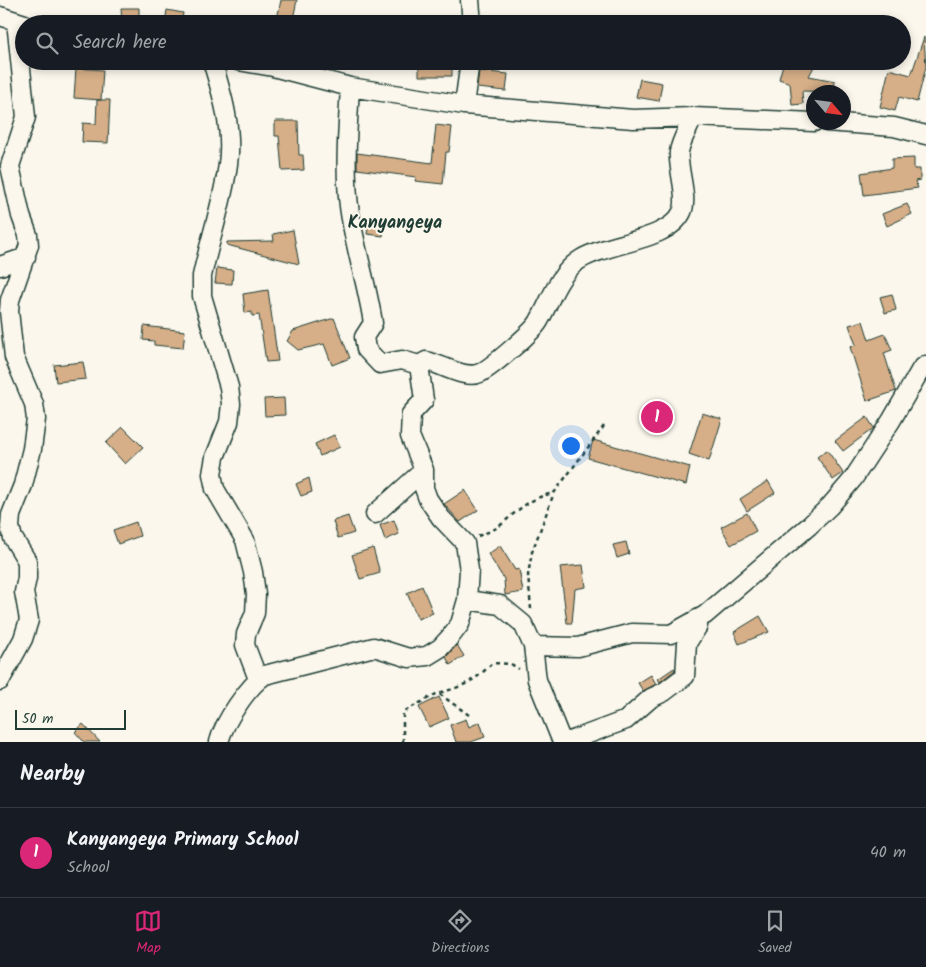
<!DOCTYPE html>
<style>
body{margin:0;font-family:Kalam,sans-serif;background:#20242c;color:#f1f3f6}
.compass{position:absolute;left:806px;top:85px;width:45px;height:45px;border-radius:50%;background:#171b24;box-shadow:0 2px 8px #0003;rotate:118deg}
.scale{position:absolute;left:15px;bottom:12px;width:111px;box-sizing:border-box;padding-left:5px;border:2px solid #1f3d34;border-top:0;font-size:14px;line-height:18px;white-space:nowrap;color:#1f3d34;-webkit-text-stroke:4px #fbf7ec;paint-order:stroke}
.you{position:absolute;left:570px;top:445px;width:18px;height:18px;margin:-12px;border:4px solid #fff;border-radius:50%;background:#1a73e8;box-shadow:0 0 0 8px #1a73e833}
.badge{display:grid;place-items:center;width:32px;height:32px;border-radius:50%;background:#db2777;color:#fff;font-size:16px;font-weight:700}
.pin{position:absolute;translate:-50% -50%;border:2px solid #fff;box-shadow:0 1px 5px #0006}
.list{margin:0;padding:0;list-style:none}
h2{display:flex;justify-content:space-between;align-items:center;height:65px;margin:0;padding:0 20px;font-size:21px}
h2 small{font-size:16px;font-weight:400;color:#9ea1a6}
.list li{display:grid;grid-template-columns:32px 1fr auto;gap:15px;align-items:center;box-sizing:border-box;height:90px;padding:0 20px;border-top:1px solid #363941}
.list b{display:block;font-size:19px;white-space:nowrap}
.list p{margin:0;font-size:16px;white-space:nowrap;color:#9ea1a6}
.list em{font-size:16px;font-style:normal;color:#9ea1a6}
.icon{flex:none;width:28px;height:28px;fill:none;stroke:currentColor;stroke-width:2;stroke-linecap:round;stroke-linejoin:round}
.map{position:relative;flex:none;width:926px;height:742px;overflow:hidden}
.search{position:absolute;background:#171b24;box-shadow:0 2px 8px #0003;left:15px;right:15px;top:15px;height:55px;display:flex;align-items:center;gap:12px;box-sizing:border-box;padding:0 18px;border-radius:28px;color:#9ea1a6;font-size:19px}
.sheet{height:155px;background:#171b24}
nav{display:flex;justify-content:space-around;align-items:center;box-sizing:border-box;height:70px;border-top:1px solid #363941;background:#171b24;font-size:14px;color:#9ea1a6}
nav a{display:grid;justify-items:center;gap:2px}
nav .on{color:#db2777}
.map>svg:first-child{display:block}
</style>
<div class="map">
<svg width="926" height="742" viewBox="0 0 926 742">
<rect width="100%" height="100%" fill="#fbf7ec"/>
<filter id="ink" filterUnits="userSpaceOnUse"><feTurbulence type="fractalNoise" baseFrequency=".02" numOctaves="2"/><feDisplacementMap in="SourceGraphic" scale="10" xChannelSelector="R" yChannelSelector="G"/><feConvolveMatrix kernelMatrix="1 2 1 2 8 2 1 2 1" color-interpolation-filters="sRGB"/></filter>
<g filter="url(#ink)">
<!-- building -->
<path fill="#d6ae87" stroke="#1f3d34" d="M281,0H297L292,24H276Z
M121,8H139V24H122Z
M167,10L183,13L181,24H165Z
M924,37L926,67L917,102L899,97L895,111L880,107L889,69L911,75Z
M419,61H452V76H419Z
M784,61H817L809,76L835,81L833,92L802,91L803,104L792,105L790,83L779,79Z
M76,68L103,70L101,100L74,98Z
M479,71L508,74L506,91L477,88Z
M640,79L662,83L659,101L636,97Z
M97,100H110L108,143L82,142L83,123L96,124Z
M275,121H298L299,155H303L304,170L282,171L279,136H275Z
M436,125L452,127L449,152H446L443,184L415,181L416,177L357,169V153L432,163Z
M914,158V169H920V180L915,181L918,188L864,195L861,173L892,168V159Z
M907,204L912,214L887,226L882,214Z
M369,217L385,219L383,236L367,234Z
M293,230L299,264L227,245V242L274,241L273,234Z
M217,268L233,270L232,284L215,283Z
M268,290L278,361L266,362L259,315L252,316V312L245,313L243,294Z
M892,294L896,310L885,313L880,297Z
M334,318L350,358L332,365L324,344L298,350L287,341L293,331Z
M863,321L869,340L885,334L892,350L884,353L896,391L867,401L850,347L856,345L849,325Z
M144,326L185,331L183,348L154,345V341L143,340Z
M83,362L86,379L56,382L54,365Z
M284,398L285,415L265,416L264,399Z
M702,413L722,419L709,461L689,454Z
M867,417L874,428L843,451L835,441Z
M123,427L143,447L125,464L106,443Z
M334,435L340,447L320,456L315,444Z
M593,440L690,467L686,485L588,458Z
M827,450L843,473L833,480L817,457Z
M309,478L312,492L301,496L296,484Z
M768,481L775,493L747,511L740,499Z
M465,490L478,510L460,522L444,504Z
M747,513L756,531L731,545L721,527Z
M348,516L354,533L338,538L333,521Z
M394,520L399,534L385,540L380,525Z
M136,522L140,536L118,544L113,530Z
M626,542L629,554L617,558L613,545Z
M500,546L515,570L519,569L523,592L505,595L504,579L488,554Z
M373,548L380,573L360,579L352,555Z
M583,565L586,587L575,589L572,623H567L560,567Z
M422,586L433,613L418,619L407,593Z
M760,616L769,632L739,644L734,632Z
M457,645L464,656L450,665L446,657Z
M674,668L675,670L660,682L658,679Z
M651,675L656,684L643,691L638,683Z
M439,697L449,718L429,727L419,707Z
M466,719L469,727L480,722L485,737L471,742H456L450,725Z
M83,724L100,742H84L75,732Z"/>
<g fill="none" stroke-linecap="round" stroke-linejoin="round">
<!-- street casing -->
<g stroke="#1f3d34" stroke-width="21">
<path id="street" d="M470,0L472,24
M0,16L25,24
M212,61C222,93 233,130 228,164C223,202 210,239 202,276V296L229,387L231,404L229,422L215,457L212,474L215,489L245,540L253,572L256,594L255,613L246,634L245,645L258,679
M238,61L273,67L350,87L464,105L633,119L693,117L814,122
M350,87C348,126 344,166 349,206C354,246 367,283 373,323L364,337L366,349L380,364L402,360L419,365
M464,105L470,61
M826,122L894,127L926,135
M0,266L26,257
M375,514L424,470L410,436L411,414L424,400L419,365L426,361C442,364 465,380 480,373C491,368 534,331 539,321C551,300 558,275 578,261C605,242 668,242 682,212C689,198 677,168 679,152C681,139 689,129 693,117
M467,600L500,605L523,624L533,646L537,680L562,742
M533,646L578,647L632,633L671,634L705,615L809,526L830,506L853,479L891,421L921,369L926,365
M0,681L23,639L29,620L24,592L27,578V561L13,538L10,527L11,515L23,485L32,449L36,419L34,404L14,357L9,311L10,300L29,245L28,235L21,216L10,166L26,117L16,21
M219,742C224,722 248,686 265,675L374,647L409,658L427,656L440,648L451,636L460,624L467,600L469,570L465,543L441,518L428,499L424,488V470
M567,742L626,720L651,698L664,692L685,676L687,643L698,626L697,619"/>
</g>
<!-- path -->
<path stroke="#1f3d34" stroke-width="2.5" stroke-dasharray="4 4" stroke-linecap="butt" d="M478,536C486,533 497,529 503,523C519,509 532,497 554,493
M531,609L528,575L532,552L554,493L604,426
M469,715L438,693C461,688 477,680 492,663L511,664L519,669
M403,742V712L438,693"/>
<!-- street -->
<use href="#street" stroke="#fbf7ec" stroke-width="18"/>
</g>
</g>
<g text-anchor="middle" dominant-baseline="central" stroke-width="4" stroke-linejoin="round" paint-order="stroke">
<!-- quarter labels -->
<g font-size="18" font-weight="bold" fill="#1f3d34" stroke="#fbf7ec">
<text x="395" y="223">Kanyangeya</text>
</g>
</g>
</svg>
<svg class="compass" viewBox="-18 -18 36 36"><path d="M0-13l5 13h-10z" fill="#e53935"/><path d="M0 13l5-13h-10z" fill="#9ea1a6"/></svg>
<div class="scale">50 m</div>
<div class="you"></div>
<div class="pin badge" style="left:657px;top:417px">1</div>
<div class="search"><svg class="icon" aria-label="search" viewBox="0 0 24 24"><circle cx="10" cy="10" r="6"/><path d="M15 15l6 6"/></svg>Search here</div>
</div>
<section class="sheet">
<h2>Nearby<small></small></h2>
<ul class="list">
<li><span class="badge">1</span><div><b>Kanyangeya Primary School</b><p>School</p></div><em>40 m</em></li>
</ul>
</section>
<nav>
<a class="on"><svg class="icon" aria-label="map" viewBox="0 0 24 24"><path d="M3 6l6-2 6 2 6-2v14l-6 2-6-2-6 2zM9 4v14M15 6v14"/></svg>Map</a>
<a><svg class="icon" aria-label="directions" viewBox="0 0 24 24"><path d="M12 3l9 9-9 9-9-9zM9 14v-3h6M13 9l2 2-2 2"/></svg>Directions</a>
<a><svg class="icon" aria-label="saved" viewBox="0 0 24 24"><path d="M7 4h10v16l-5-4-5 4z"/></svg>Saved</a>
</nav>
